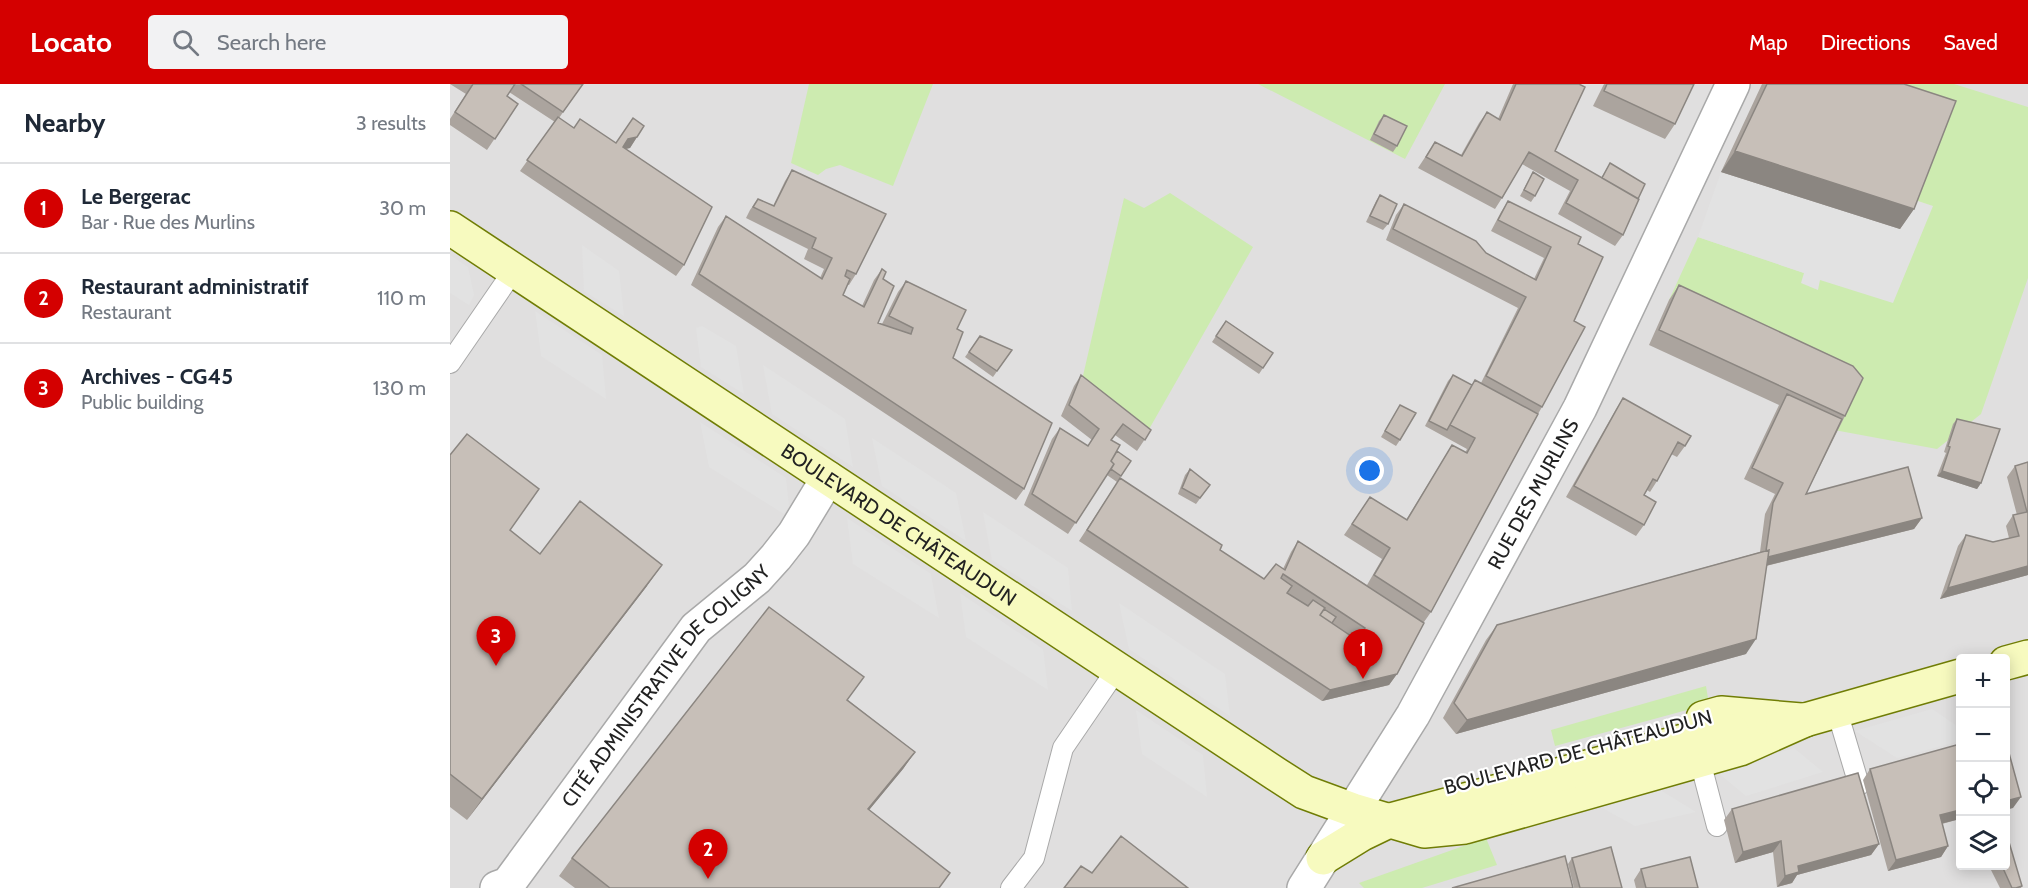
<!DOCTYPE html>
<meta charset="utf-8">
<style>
body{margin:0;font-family:Cabin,sans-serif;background:#f2f2f3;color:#1f2937}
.controls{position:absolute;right:18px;bottom:18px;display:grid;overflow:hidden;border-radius:6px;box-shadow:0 3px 15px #0003}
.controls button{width:54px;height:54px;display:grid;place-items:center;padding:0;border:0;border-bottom:2px solid #e0e1e3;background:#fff;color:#1f2937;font:30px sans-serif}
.you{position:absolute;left:920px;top:387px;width:21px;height:21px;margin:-15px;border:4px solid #fff;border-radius:50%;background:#1a73e8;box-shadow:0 0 0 9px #1a73e833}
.badge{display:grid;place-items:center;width:39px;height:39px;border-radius:50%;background:#d40000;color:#fff;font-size:20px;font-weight:700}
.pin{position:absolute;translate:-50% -50px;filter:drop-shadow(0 2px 3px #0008)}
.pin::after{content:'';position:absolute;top:32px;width:21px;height:18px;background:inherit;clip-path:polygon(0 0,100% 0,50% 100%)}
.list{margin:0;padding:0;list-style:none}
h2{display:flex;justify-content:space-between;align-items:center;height:78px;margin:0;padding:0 24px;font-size:26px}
h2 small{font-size:20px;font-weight:400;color:#747a83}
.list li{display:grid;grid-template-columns:39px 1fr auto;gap:18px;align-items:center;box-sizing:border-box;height:90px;padding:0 24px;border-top:2px solid #e0e1e3}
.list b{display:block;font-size:22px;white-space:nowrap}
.list p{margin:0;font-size:20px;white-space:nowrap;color:#747a83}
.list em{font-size:20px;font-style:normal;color:#747a83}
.icon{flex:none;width:33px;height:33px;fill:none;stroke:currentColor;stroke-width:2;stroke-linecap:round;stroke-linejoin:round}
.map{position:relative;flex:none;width:1578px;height:804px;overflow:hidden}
header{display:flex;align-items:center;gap:36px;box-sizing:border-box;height:84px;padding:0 30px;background:#d40000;color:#fff}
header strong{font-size:28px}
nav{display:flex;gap:33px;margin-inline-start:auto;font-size:21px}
.search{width:420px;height:54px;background:#f2f2f3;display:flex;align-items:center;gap:15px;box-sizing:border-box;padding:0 21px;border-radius:6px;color:#747a83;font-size:22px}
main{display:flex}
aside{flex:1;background:#fff}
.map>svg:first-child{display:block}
</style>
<header>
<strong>Locato</strong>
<div class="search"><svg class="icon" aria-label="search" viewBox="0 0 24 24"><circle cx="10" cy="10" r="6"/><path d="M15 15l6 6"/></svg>Search here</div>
<nav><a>Map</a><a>Directions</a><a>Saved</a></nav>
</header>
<main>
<aside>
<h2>Nearby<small>3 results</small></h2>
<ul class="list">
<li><span class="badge">1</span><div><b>Le Bergerac</b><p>Bar · Rue des Murlins</p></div><em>30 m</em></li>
<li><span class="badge">2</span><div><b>Restaurant administratif</b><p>Restaurant</p></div><em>110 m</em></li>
<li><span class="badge">3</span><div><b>Archives - CG45</b><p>Public building</p></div><em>130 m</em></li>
</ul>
</aside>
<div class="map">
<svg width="1578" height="804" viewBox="0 0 1578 804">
<rect width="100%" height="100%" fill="#f2efe9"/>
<!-- residential -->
<path fill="#e0dfdf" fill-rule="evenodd" d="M0,0H1578V804H0ZM1510,574H1556V782H1510Z"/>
<!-- grass -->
<path fill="#cdebb0" d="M359,0H483L443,102L390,81L376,85L368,91L341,79Z
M808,0H995L955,75Z
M1379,0H1504L1578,23V194L1531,330L1487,365L1384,346L1393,297L1219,216L1248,153L1354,189L1359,202L1367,205L1369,196L1482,123L1462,115Z
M720,109L803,163L698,347L632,296L674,114L694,124Z
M1256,602L1259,620L1105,662L1101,646Z
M1036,754L1047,781L972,804H914L909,799Z"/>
<!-- parking -->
<path fill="#e2e2e2" d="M1271,88L1449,145L1462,115L1483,122L1443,219L1370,196L1368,206L1351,199L1354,189L1248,153Z
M132,161L169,187L174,232L134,207Z
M0,171L18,183L24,211L19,221L0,209Z
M85,227L152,271L156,315L91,272Z
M252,242L286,262L294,310L251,283L246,244Z
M313,281L395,335L403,383L322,330Z
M250,338L336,394L339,422L334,430L259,383Z
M422,354L506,409L516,457L432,402Z
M533,428L618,484L622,527L542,476Z
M397,434L481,490L489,534L403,480Z
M510,509L593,565L598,606L516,553Z
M669,519L775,590L780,632L679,565Z
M1482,625L1510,644V657L1447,674L1405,647Z
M686,626L753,671L757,713L692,670Z
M1344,664L1373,688L1296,712L1266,687Z
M1207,704L1246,728L1185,742L1147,721Z"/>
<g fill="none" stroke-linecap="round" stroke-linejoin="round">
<!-- lane casing -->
<g stroke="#a9a9a9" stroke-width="22">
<path id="lane" d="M0,279L64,186
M1387,627L1409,701
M1250,677L1267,742
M561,804L584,774L613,664L667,585"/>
</g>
<!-- street casing -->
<g stroke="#a9a9a9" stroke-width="36">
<g id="street">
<path id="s1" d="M47,804L58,800L246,544L307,494L326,473L344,450L378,394"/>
<path id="s2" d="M854,804L963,631L1130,324L1283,0"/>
</g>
</g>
<!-- secondary casing -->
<g stroke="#707d05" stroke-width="36">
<g id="secondary">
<path id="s3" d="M0,144L826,690L854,708L903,726L974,747L1015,743L1290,665L1355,636"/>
<path d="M1556,579L1578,573"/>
<path d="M1253,634L1271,629L1351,636"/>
<path d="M1333,640L1355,636L1510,592"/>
<path d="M873,774L912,750L941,736L1256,651L1282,647"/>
</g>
</g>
<!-- lane -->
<use href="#lane" stroke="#fff" stroke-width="20"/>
<!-- street -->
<use href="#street" stroke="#fff" stroke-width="33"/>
<!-- secondary -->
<use href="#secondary" stroke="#f7fabf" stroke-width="33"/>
</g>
<!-- wall -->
<path fill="#aba49e" d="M0,0H133L109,34L124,44L166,59L187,53L180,64L176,65L234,181L226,192L70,87L105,38L59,8L57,12L68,20L37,66L0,41V35L16,10Z
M1063,0H1129L1105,67L1151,94L1160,79L1173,151L1165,162L1108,130L1120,107L1072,80L1052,114L1045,125L968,84L985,58L1011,71L1029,39L1037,28L1048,35Z
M1154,0H1244L1225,40L1215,55L1143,22Z
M1312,0H1454L1464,125L1450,145L1271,88Z
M934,31L947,62L943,68L920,56L929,37Z
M342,86L406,190L399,201H397L393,211L412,222L424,196L432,185L433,195L428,239L432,240L448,208L456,197L507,245L503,274L574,405L566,416L241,201L268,143L276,132L370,194L374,185L354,175L358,165L296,134L300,126L308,115L323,122L335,97Z
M1083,88L1085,112L1081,118L1070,112Z
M930,111L938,140L933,146L916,138L926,117Z
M1058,117L1128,160L1124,237L1092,323L1088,330L981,528L974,538L947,590L939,601L872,617L629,457L670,394L770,466L814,495L833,485L841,468L848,457L917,501L932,475L894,451L920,413L956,436L1002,361L1015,369L1017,365L975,342L998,297L1003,291L1022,301L1025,296L1031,299L1068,224L936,156L946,131L954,120L1036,169L1084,195L1094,174L1041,147L1051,128Z
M1229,201L1395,332L1356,410L1472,434L1464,445L1316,482L1296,570L1006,650L993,634L1036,556L1047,541L1310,468L1315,430L1325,410L1294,395L1329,321L1199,261L1219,216Z
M776,237L823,269L809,290L762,258Z
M530,252L562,266L543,293L515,273Z
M631,291L701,346L687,367L665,351L661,356L667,367L681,377L667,398L657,391L618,450L574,421L602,355L610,344L638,362L642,356L611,332L624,302Z
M1173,314L1235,362L1227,373L1221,370L1207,397L1200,408L1197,406L1194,411V441L1186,452L1116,413L1166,325Z
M950,321V356L946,362L931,353Z
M1507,335L1531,399L1527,405L1487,392L1496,369L1494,368L1503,340Z
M0,371L60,446L90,470L197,502L17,736L0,723Z
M1578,378V491L1490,515L1508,462L1516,451L1543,458L1559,454L1556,442L1563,431H1567L1557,393L1565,382Z
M740,385L760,401L746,420L728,410L735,391Z
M398,616L465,668L453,685L419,726L490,804H125L109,792L122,774Z
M1510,660V765L1506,750L1508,742L1506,736L1492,740L1498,762L1491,773L1438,787L1413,696L1420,685Z
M1282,725L1429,760L1421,771L1347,791L1342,799L1327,803L1323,768L1285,779L1274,736Z
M1122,774L1172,804H1124L1118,780Z
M1539,782H1556L1572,802L1571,804H1550Z
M1191,785L1248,804H1186L1184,796Z"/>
<!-- shaded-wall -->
<path fill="#8b8681" d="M187,53L180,64L170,66L178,55Z
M1285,67L1464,125L1450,145L1271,88Z
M1492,387L1531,399L1527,405L1487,392Z
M1472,434L1464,445L1307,484L1315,473Z
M212,481L197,502L17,736L32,715Z
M1578,482V491L1490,515L1498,504Z
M1306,555L1296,570L1006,650L1017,636Z
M947,590L939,601L872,617L880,606Z
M465,668L453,685L405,743L418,725Z
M1571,713L1563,724L1556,726V717Z
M1510,726V730L1506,736L1482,742L1490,731Z
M1331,757L1323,768L1285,779L1293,768Z
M1429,760L1421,771L1347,791L1342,799L1327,803L1335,792L1348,782Z
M1498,762L1491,773L1438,787L1446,776Z"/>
<!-- building -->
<path fill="#c7bfb8" stroke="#8b8681" stroke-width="1.5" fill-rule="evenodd" d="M23,0H65L57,12L68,20L45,55L5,28Z
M71,0H133L113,28Z
M1066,0H1129L1135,3L1105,67L1189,115L1173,151L1116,119L1128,96L1079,68L1052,114L976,73L985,58L1012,72L1037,28L1050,36Z
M1157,0H1244L1225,40L1154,7Z
M1317,0H1454L1506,17L1464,125L1285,67Z
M934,31L957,42L947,62L924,50Z
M108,33L124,44L130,35L166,59L183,34L194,42L187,53L178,55L173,63L262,123L234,181L77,76Z
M1160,79L1195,100L1188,115L1152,94Z
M342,86L436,130L406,190L397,186L395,192L400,195L393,211L414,223L432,185L436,188L433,195L444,202L428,239L461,250L463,244L439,232L456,197L516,226L507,245L513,248L503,274L602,339L574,405L249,190L276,132L372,195L382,174L362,164L366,154L303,123L308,115L324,122Z
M1083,88L1094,95L1085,112L1074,106Z
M930,111L947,120L938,140L920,132Z
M1058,117L1131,153L1128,160L1153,173L1124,237L1135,243L1092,323L1036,292L1076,213L943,145L954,120L1026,157L1036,169L1086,196L1101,163L1048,136Z
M1229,201L1403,282L1413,294L1395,332L1209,246Z
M776,237L823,269L813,284L766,252Z
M530,252L562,266L547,287L519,268Z
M631,291L701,346L695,356L673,340L661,356L670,361L661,377L664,380L626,439L582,410L610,344L638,362L649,345L619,321Z
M1003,291L1022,301L997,346L979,337Z
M1025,296L1088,330L981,528L924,491L940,464L902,440L920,413L957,436L1002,361L1017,369L1025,354L1000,341Z
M1337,310L1392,335L1356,410L1458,383L1472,434L1318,473L1319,466L1316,467L1323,419L1333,399L1302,384Z
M1173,314L1241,352L1235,362L1228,358L1207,397L1203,395L1194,411L1206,418L1194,441L1124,402Z
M950,321L966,329L950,356L935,347Z
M1507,335L1550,345L1531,399L1492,387L1500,363L1498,362Z
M17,350L89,405L60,446L90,470L130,417L212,481L32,715L0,690V371Z
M667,367L681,377L671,392L661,385L664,380L661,377Z
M1578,378V482L1498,504L1516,451L1543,458L1569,452L1563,431L1577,428L1565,382Z
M740,385L760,401L750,414L732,404Z
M670,394L772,461L770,466L814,495L826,480L835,486L848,457L974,539L947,590L880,606L637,446ZM833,490L915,544L907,556L870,531L875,524L863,516L858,522L837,509L842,502L831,494Z
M1319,466L1306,555L1017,636L1004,619L1047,541Z
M319,523L414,593L397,616L465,668L418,725L500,789L489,804H160L122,774Z
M874,525L886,533L882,539L870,531Z
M1556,658L1571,713L1556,717Z
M1510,660V726L1490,731L1498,762L1446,776L1420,685Z
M1408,689L1429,760L1348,782L1349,788L1335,792L1331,757L1293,768L1282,725Z
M1556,748L1572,802L1566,804H1562L1552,782H1556Z
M671,752L738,804H614L631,782L642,789Z
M1161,763L1172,804H1130L1122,774Z
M1115,772L1123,804H1002Z
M1240,773L1248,804H1196L1191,785Z"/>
<g text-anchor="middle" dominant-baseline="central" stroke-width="4.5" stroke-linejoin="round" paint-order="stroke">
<!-- street labels -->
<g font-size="20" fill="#222" stroke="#fff">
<text stroke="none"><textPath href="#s2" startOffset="456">RUE DES MURLINS</textPath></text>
<text stroke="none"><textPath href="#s3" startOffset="538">BOULEVARD DE CHÂTEAUDUN</textPath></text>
<text stroke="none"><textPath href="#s1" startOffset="266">CITÉ ADMINISTRATIVE DE COLIGNY</textPath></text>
<text transform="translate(1128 668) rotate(-15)">BOULEVARD DE CHÂTEAUDUN</text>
</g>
</g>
</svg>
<div class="controls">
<button>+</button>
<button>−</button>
<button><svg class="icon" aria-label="locate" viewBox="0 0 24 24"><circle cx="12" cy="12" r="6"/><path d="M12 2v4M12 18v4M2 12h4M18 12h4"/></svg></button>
<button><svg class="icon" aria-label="layers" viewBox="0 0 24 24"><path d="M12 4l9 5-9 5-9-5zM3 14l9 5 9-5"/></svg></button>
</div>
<div class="you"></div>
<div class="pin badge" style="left:913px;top:595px">1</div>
<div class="pin badge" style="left:258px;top:795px">2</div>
<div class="pin badge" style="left:46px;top:582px">3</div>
</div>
</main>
